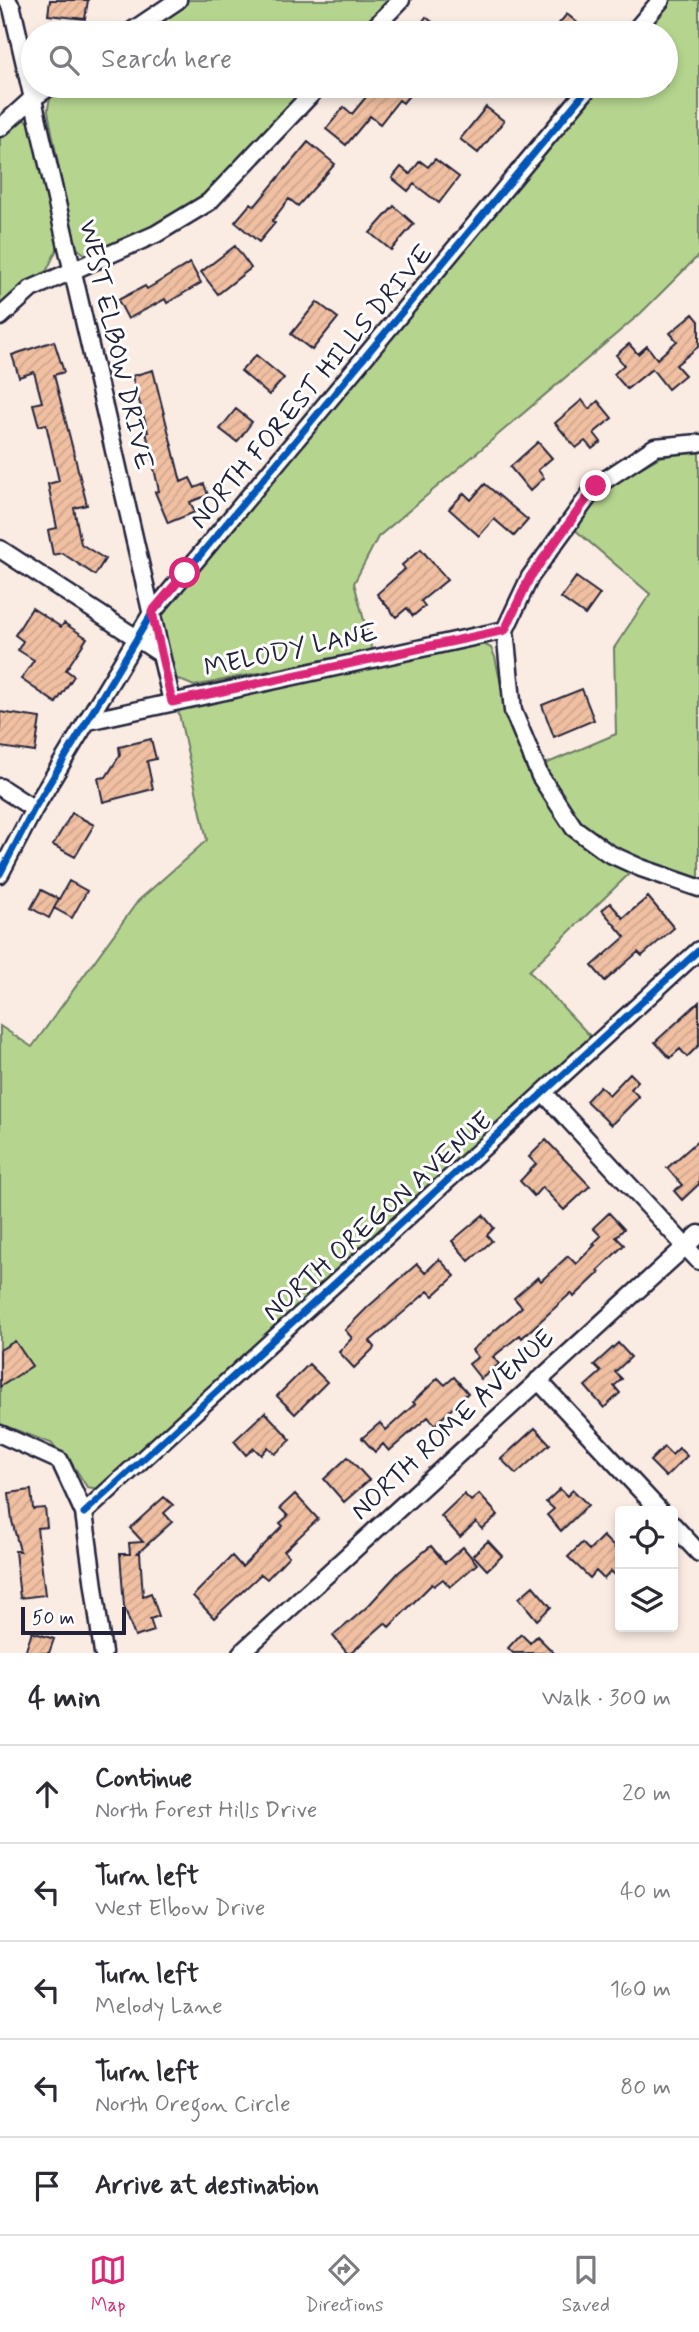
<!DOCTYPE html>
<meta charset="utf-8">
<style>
body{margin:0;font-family:Mynerve,sans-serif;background:#f2f2f3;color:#2b2b33}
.controls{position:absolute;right:21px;bottom:21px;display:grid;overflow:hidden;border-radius:7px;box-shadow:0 4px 10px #0003}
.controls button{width:63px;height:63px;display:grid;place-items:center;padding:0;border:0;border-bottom:2px solid #e1e1e2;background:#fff;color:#2b2b33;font:35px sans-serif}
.scale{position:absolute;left:21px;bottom:18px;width:105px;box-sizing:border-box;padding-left:7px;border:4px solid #22223b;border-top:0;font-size:19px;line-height:24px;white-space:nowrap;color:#22223b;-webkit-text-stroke:5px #fff;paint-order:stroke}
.stop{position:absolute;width:21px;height:21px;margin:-16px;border:5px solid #db2777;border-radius:50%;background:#fff}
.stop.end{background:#db2777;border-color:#fff;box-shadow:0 2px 7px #0008}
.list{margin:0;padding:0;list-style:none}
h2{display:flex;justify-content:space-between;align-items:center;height:91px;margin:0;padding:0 28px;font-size:30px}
h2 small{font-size:23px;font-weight:400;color:#7c7c81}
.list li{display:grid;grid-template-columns:46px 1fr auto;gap:21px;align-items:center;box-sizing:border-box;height:98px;padding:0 28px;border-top:2px solid #e1e1e2}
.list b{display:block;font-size:26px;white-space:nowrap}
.list p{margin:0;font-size:23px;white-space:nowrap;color:#7c7c81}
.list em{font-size:23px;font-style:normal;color:#7c7c81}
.icon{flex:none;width:38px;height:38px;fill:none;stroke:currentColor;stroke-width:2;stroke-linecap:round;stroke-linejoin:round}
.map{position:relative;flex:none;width:699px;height:1653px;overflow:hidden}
.search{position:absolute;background:#fff;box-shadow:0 4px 10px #0003;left:21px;right:21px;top:21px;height:77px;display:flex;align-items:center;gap:18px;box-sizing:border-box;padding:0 24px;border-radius:38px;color:#7c7c81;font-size:26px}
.sheet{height:581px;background:#fff}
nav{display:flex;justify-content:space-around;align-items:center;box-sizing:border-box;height:98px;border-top:2px solid #e1e1e2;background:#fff;font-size:19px;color:#7c7c81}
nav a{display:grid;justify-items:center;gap:4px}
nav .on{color:#db2777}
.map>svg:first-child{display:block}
</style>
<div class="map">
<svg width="699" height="1653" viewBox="0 0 699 1653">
<defs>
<pattern id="building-hatch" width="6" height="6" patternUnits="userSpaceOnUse" patternTransform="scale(1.75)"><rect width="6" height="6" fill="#f1c0a2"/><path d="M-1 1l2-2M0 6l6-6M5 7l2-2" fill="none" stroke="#cea58c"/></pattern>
</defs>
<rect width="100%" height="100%" fill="#fbece3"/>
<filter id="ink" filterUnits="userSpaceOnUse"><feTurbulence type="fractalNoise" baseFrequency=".0143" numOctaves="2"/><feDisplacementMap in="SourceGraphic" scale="14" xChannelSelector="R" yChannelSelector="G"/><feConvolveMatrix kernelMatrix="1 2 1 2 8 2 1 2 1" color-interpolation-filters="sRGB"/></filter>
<g filter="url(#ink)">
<!-- green -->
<path fill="#b5d58f" stroke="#6c7c65" stroke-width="2" d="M186,0H394L363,33H137Z
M667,0H699V255L641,313L378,537L354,583L372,650L194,686L173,677L161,623V612L596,86H666V33H639Z
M61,86H314L208,193L158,226L96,254L86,255L75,247L72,237L48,111C48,100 52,92 61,86Z
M22,120L32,121L59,245L47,270L0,307V137Z
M699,450V880C668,869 630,862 603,842C577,823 559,792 543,765L616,734L614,648L650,594L573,528L593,503L618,481L660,457Z
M478,641L491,648L495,657L502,690L513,723L601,857L630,873L529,971L592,1038L99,1489L87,1487L71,1462L51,1443L0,1424V1026L32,1047L138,901L207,840L177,705Z"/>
<!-- building -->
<path fill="url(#building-hatch)" stroke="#22223b" stroke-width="2" d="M50,0H88L85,19L48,15Z
M567,14L581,26L576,33H551Z
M426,17L446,33H414Z
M375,86H417L403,103L399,100L380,124L370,116L346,145L326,129L344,107L352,114Z
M486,107L504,121L478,153L460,139Z
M308,142L335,164L298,206L289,199L272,221L275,223L259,242L235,222L251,203L255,206Z
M435,159L459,177L439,203L414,184L408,191L392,178L401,167L410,174L420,161L428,167Z
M394,206L414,224L391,250L370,233Z
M235,246L251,268L218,294L201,272Z
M190,263L201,283L167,303L165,299L128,319L118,300L145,286L147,289Z
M317,302L338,318L312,350L291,334Z
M693,314L699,321V346L676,365L685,375L668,389L652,369L627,389L614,374L624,365L616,355L629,344L638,354L647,346L657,359L677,341L670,333Z
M54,341L64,372L54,375L87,505L74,508L81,544L105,559L95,575L62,553L53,555L48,530L57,528L48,484L59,481L46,424L39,426L33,404L42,402L34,372L19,377L12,355Z
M256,355L284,378L269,395L241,371Z
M153,370L181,482L190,478L195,488L204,484L208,495L190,502L195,512L168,523L155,492L159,491L146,432H148L132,376Z
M582,400L589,409L598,401L612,418L594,433L601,442L592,449L585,441L576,448L555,423Z
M236,409L252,422L237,442L220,429Z
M538,442L552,458L538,470L544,478L530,491L510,467Z
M485,484L528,520L514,536L494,519L479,536L449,509L464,493L471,500Z
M421,549L447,580L421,601L425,606L413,616L407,608L396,617L377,594L405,569L402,565Z
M576,577L600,594L585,615L561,598Z
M32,608L61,627L64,623L87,638L66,670L74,676L56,703L21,679L34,660L18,650L23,641L15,635Z
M582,689L594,720L554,737L542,705Z
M0,712L40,718L35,752L0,747Z
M151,739L156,759L147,761L153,789L103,802L98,778L106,777L120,755L119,747Z
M72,813L94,825L75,857L53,845Z
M69,881L87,891L72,918L54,908Z
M41,890L59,899L49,918L31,908Z
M648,897L674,928L642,956L638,952L605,981L592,966L625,937L602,910L610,903L623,918Z
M699,1002V1045L687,1057L680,1049L670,1058L655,1042Z
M630,1073L638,1081L631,1089L639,1097L611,1125L586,1101L600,1086L609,1095Z
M546,1140L590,1186L564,1210L542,1187L534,1196L520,1181L536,1164L529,1157Z
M699,1140V1184L682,1200L674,1191L682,1185L667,1168Z
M609,1213L624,1229L616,1237L624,1245L598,1270L600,1272L574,1297L571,1293L522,1338L520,1335L493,1357L499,1364L481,1379L469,1364L478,1357L472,1350L522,1307L514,1298L538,1277L541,1281L568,1256L576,1264L595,1245L593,1244L601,1236L593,1228Z
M483,1215L494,1228L487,1235L492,1241L469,1261L452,1241Z
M439,1259L455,1276L433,1296L428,1291L370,1341L375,1347L354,1368L339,1352L352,1338L345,1330L369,1306L417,1264L425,1273Z
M15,1341L32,1366L0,1387V1350Z
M618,1343L631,1357L615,1372L622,1379L614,1386L620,1393L604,1408L585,1386L601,1372L594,1365Z
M309,1364L327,1382L295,1414L277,1396Z
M454,1377L468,1393L435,1425L428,1417L389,1451L383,1444L375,1452L362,1438L380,1423L386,1430L415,1404L413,1402L438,1378L445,1385Z
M265,1412L291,1440L275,1454L268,1447L261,1455L254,1448L246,1455L234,1441Z
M535,1428L550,1444L516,1474L501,1459Z
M664,1447L672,1455L679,1448L687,1456L666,1477L650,1461Z
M348,1457L369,1480L344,1502L324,1479Z
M560,1489L567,1496L573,1490L588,1505L561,1531L547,1515L554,1509L546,1502Z
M31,1490L33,1509L45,1508L47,1527L37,1528L45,1595L20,1598L15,1551H20L12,1521L9,1493Z
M295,1494L318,1519L284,1551L289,1556L267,1579L261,1574L214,1618L193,1596L232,1556L242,1567L283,1526L280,1523L288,1516L280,1508Z
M464,1494L471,1501L479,1494L498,1515L482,1529L476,1522L460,1537L441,1516Z
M164,1497L173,1505L164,1513L172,1522L138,1553H140L143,1596L151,1593L159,1616L150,1619L154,1631L135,1637L124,1606L120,1554H130L129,1543L143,1542L130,1528Z
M603,1536L620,1553V1581L611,1571L604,1579L596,1571L590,1578L568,1557L582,1543L589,1550Z
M488,1541L502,1556L487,1570L473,1555Z
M431,1546L445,1563L463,1547L477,1564L450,1587L443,1579L434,1586L432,1584L389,1627L385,1623L351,1653H347L333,1636L368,1606L399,1572Z
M533,1586L551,1607L537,1620L519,1598Z
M32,1632L54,1639L49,1653H25Z
M521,1634L530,1643L537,1636L554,1653H513L508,1648Z"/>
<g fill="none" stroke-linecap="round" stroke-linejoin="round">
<!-- minor casing -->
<g stroke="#22223b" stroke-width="21">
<path id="minor" d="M7,0L12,8L172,702
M129,33L178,0
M369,33L401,0
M633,33L661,0
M0,128L33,98L51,86
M0,317L31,289L156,234L209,202L319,86
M699,443L655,447L596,486L530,577L505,630L513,711L540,776L574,828L608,853L641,868L699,888
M0,549L161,654
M88,721L505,630
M0,787L34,809
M0,874L34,809L152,613L590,86
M544,1093L699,1261
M538,1380L660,1511
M0,1434L60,1461L84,1513L103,1653
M84,1513L699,950
M673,1525L699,1553
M241,1653L699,1234"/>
</g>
<!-- minor -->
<use href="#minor" stroke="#fff" stroke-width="16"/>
<!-- cycleway casing -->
<g stroke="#fff" stroke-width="11">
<path id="cycleway" d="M0,874L34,809L152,613L590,86
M84,1513L699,950"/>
</g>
<!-- cycleway -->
<use href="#cycleway" stroke="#0057b8" stroke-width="7"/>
</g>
</g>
<g fill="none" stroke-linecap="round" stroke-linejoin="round" filter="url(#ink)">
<!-- route -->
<path stroke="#db2777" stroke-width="9" d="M185,573L152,612L172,702L505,630L530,577L596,486"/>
</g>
<g text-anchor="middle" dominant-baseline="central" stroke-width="6" stroke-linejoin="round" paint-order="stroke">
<!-- street labels -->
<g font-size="26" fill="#22223b" stroke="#fff">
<text transform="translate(115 345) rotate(77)">WEST ELBOW DRIVE</text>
<text transform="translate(312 387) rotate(-50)">NORTH FOREST HILLS DRIVE</text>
<text transform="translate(291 651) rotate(-12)">MELODY LANE</text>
<text transform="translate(378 1217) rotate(-42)">NORTH OREGON AVENUE</text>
<text transform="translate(453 1425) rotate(-43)">NORTH ROME AVENUE</text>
</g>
</g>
</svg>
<div class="controls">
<button><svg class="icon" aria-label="locate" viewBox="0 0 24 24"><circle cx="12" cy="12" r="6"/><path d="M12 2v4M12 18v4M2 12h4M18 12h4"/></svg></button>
<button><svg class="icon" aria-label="layers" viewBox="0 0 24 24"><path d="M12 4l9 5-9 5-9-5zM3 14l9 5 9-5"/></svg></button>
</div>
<div class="scale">50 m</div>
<div class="stop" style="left:185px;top:573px"></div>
<div class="stop end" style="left:596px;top:486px"></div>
<div class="search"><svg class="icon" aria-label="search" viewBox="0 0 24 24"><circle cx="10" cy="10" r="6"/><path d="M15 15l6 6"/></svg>Search here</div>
</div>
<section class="sheet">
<h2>4 min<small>Walk · 300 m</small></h2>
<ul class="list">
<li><svg class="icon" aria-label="ahead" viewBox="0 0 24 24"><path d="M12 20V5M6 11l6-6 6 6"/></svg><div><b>Continue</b><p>North Forest Hills Drive</p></div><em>20 m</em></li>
<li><svg class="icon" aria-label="left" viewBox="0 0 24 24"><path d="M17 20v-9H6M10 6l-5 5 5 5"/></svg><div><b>Turn left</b><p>West Elbow Drive</p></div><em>40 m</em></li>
<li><svg class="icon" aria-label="left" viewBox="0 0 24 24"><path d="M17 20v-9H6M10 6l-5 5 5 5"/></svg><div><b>Turn left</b><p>Melody Lane</p></div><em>160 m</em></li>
<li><svg class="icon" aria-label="left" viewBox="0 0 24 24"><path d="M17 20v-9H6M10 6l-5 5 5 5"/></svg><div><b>Turn left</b><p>North Oregon Circle</p></div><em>80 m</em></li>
<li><svg class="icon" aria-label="arrive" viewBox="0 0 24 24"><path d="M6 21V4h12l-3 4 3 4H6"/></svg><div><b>Arrive at destination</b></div></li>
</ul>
</section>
<nav>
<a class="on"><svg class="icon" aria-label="map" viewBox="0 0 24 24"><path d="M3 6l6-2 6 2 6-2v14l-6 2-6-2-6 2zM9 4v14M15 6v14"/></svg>Map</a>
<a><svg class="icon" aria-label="directions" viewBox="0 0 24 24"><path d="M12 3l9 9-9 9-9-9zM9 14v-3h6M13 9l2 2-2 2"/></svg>Directions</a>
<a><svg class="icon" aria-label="saved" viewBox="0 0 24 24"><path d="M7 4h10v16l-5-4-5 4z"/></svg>Saved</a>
</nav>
